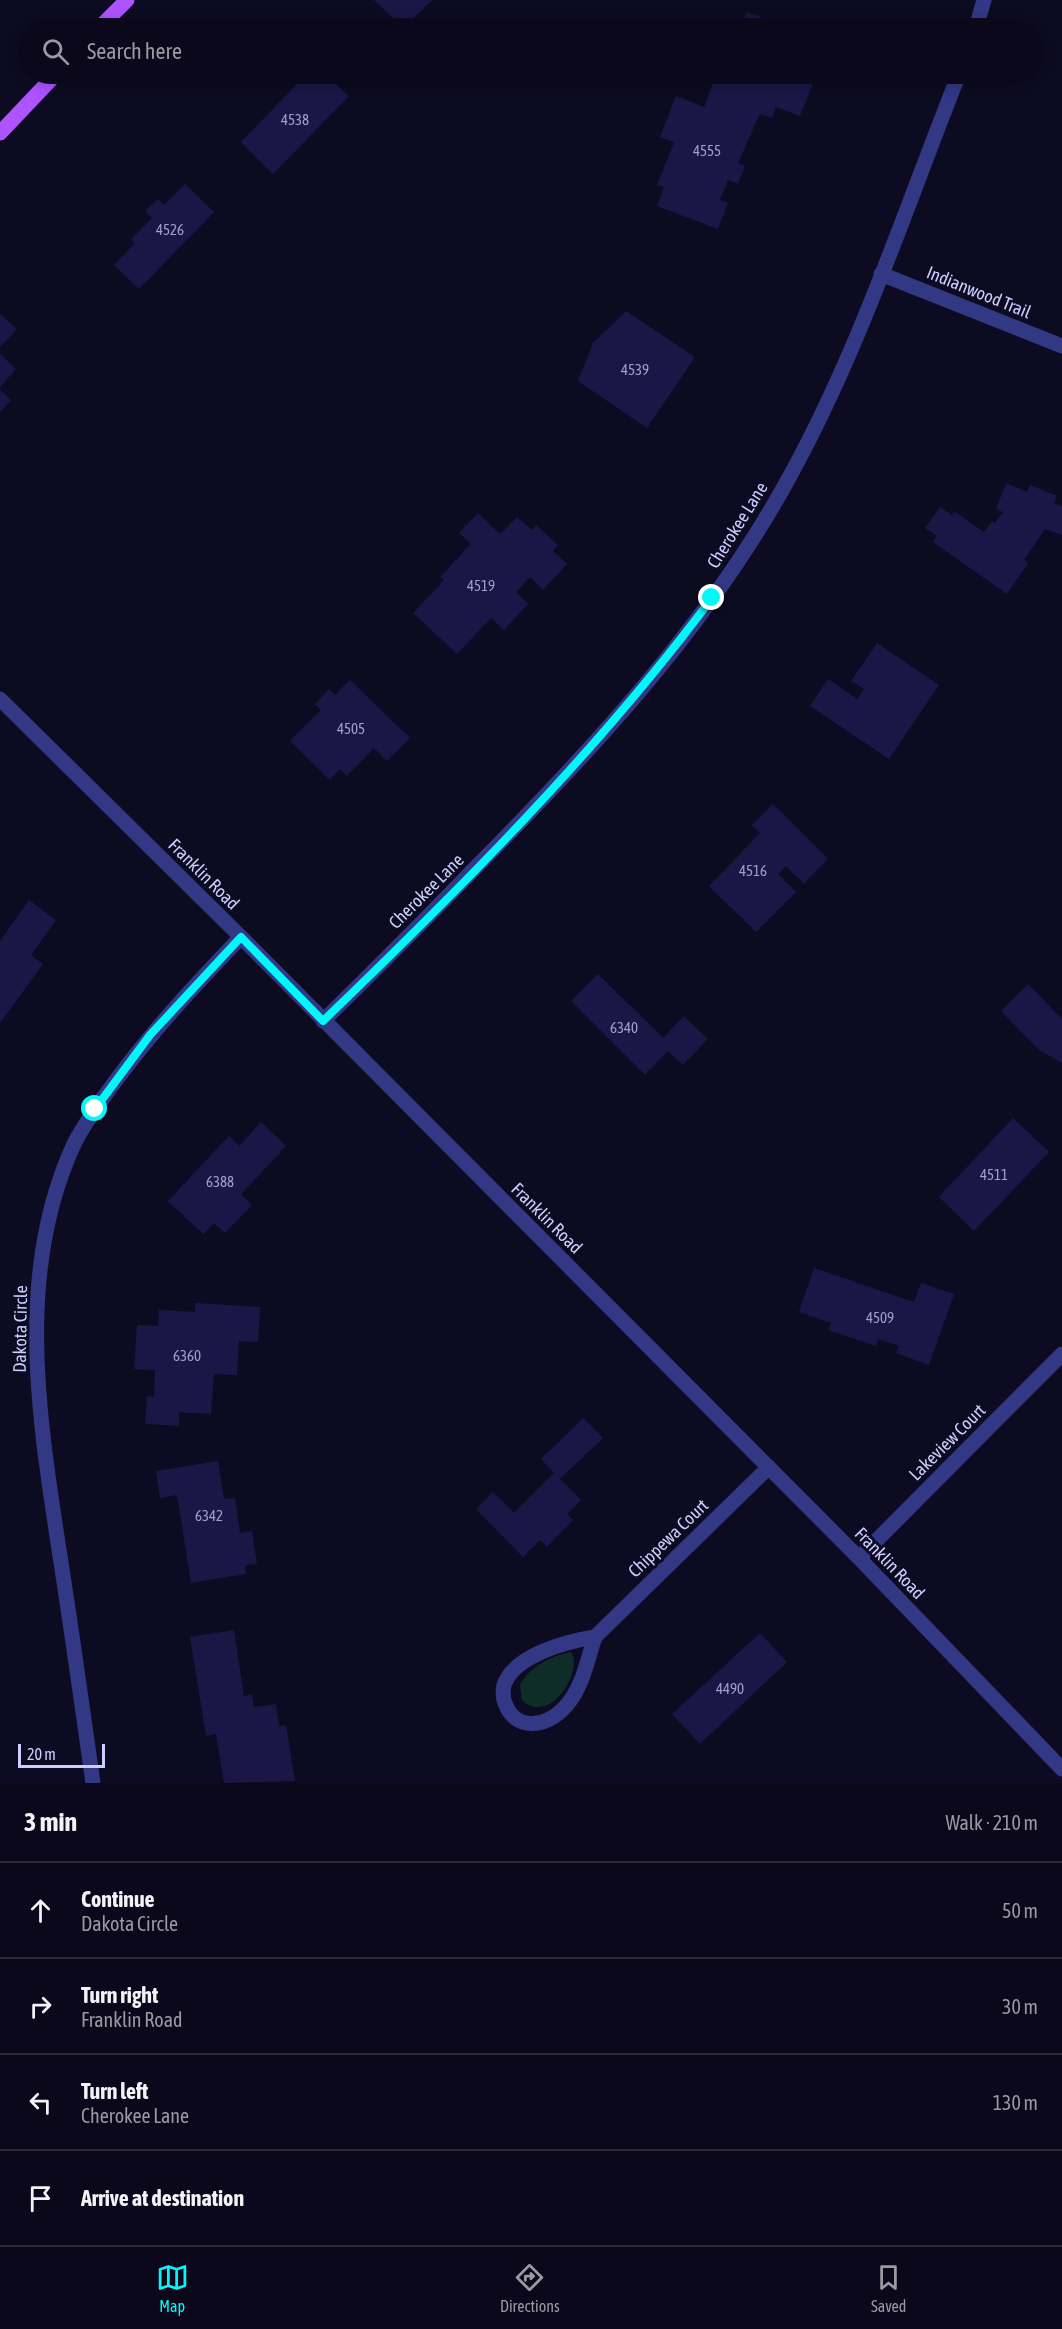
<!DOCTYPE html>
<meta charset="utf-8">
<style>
body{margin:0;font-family:"Asap Condensed",sans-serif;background:#131123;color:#f1f3f6}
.scale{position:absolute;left:18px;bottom:15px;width:87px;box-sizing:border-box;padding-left:6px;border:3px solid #cdcdff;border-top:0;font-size:16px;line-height:21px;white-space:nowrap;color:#cdcdff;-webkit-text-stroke:4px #0d0b22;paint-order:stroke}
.stop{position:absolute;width:18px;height:18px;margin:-14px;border:4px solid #00f8f7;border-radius:50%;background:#fff}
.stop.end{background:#00f8f7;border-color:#fff;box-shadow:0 2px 6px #0008}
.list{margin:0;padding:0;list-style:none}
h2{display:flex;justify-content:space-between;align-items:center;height:78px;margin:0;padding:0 24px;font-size:26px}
h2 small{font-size:20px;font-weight:400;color:#999aa2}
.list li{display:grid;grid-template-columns:39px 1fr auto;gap:18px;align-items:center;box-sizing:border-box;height:96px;padding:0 24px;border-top:2px solid #2a2939}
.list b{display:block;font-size:22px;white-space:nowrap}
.list p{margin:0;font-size:20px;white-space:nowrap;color:#999aa2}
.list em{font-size:20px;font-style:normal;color:#999aa2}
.icon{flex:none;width:33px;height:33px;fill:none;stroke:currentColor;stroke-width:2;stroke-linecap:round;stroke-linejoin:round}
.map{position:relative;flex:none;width:1062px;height:1783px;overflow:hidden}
.search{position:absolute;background:#0a081a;box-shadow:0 3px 15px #0003;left:18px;right:18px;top:18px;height:66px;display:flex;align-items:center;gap:15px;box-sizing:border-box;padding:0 21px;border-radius:33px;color:#999aa2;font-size:22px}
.sheet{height:462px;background:#0a081a}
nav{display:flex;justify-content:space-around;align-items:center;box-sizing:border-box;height:84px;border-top:2px solid #2a2939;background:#0a081a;font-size:16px;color:#999aa2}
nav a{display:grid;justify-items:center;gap:3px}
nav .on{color:#00f8f7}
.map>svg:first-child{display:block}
</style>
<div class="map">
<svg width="1062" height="1783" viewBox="0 0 1062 1783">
<rect width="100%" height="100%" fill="#0d0b22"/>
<!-- green -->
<path fill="#0e2d28" d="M571,1652C584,1669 551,1727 522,1700L520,1685C529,1667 551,1656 571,1652Z"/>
<!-- building -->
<path fill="#1b1645" d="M374,0H432L404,28Z
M747,12L774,22L771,28H740Z
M307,74H325L349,96L273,174L241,142Z
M698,74H817L800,116L776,107L772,118L760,114L738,163L745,166L738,184L728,180L720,200L728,203L718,229L657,206L664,187L657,185L674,142L660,137L676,96L704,107L713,83L697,77Z
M185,184L214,212L139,289L114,265L135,243L131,239L152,218L145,211L158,199L164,205Z
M626,311L695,357L647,428L578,381L593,343Z
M0,314L17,329L0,347Z
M0,354L16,369L0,387Z
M0,390L11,400L0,412Z
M1006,483L1027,492L1030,485L1057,496L1054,503L1062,506V535L1045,529L1024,560L1028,563L1007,594L933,542L937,536L925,528L940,507L952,515L954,511L984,532L992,521L995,523L1003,512L996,509Z
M478,513L500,534L517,517L532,530L536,525L558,545L553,551L567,564L543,590L530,577L516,592L528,604L504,630L491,618L457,654L413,613L444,580L440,577L471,544L459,533Z
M877,643L939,685L889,759L810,706L828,679L857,699L864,689L851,681Z
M350,680L410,738L387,761L374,748L347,776L340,769L330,780L290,741L321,710L315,704L329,689L335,695Z
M773,804L828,859L804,884L786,866L778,874L796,892L756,932L709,886L760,833L752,825Z
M29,900L56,920L31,955L43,964L0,1023V941Z
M598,974L663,1038L684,1016L708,1039L683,1065L668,1051L645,1075L571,1001Z
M1028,984L1062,1019V1063L1039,1050L1001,1011Z
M1013,1118L1049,1152L974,1231L939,1197Z
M261,1122L286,1146L241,1194L252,1205L225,1233L214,1223L203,1234L168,1201L229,1136L239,1146Z
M814,1268L914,1302L921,1283L954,1294L929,1365L896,1353L899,1346L878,1339L876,1346L828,1330L831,1323L799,1312Z
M195,1303L260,1307L258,1342L239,1341L237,1375L214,1374L211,1414L179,1412V1426L145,1424L147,1396L154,1397L155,1370L134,1369L137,1325L158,1326L159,1310L195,1312Z
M583,1418L603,1438L560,1479L581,1500L567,1514L573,1520L547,1547L540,1540L523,1557L476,1509L493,1492L514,1513L554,1473L541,1459Z
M218,1461L224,1499L235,1498L240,1533L252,1531L257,1564L245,1565L246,1574L191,1583L177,1495L160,1498L156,1471Z
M234,1630L244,1696L252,1694L254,1707L276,1704L279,1726L286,1725L295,1781L224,1783L216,1734L206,1736L190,1637Z
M760,1633L787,1662L700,1744L672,1714Z"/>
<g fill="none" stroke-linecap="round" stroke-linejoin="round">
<!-- minor -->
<path stroke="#333885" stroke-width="15" d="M976,28L984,0
M881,274L1062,346
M0,699L241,937L859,1558L1062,1769
M323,1021C376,969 428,917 479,864C593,749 706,627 785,485C858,355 904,212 959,74
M859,1558L1062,1354
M595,1637C587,1661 582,1690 564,1708C545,1728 515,1731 505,1703C503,1698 503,1690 504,1685C514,1655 568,1641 595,1637L769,1467
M93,1783C83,1712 73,1640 62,1569C41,1430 12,1278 74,1144C85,1122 100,1102 114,1083C153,1030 196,984 241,937"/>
<!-- major -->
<path stroke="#ae54ff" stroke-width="15" d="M99,28L127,0
M0,133L56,74"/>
</g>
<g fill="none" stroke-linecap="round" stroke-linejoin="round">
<!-- route -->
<path stroke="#00f8f7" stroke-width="8" d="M95,1109L150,1035L241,937L323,1021C461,888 598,751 712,598"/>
</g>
<g text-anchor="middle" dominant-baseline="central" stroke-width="6" stroke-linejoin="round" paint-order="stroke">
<!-- number labels -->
<g font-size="15" fill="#a09fd0">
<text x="295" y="119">4538</text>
<text x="707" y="150">4555</text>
<text x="170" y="229">4526</text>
<text x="635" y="369">4539</text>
<text x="481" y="585">4519</text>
<text x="351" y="728">4505</text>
<text x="753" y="870">4516</text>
<text x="624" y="1027">6340</text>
<text x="994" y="1174">4511</text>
<text x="220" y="1181">6388</text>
<text x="880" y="1317">4509</text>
<text x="187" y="1355">6360</text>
<text x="209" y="1515">6342</text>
<text x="730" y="1688">4490</text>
</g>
<!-- street labels -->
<g font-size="18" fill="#cdcdff" stroke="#0d0b22">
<text transform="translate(979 292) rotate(22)">Indianwood Trail</text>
<text transform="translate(737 525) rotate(-58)">Cherokee Lane</text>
<text transform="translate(204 874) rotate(45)">Franklin Road</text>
<text transform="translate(426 891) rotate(-45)">Cherokee Lane</text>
<text transform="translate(547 1218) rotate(45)">Franklin Road</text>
<text transform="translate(20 1329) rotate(-89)">Dakota Circle</text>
<text transform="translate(947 1442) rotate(-45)">Lakeview Court</text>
<text transform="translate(668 1538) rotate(-44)">Chippewa Court</text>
<text transform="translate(890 1563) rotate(46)">Franklin Road</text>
</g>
</g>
</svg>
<div class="scale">20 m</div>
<div class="stop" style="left:95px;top:1109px"></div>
<div class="stop end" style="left:712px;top:598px"></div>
<div class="search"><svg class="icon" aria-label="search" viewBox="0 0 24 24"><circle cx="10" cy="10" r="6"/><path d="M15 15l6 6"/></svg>Search here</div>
</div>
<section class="sheet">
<h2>3 min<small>Walk · 210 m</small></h2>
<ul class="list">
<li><svg class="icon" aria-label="ahead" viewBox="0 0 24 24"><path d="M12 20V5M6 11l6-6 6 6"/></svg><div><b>Continue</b><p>Dakota Circle</p></div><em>50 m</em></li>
<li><svg class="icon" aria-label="right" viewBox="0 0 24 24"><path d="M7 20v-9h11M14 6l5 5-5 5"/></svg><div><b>Turn right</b><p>Franklin Road</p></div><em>30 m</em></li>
<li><svg class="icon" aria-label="left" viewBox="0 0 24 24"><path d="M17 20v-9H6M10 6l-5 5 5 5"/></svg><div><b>Turn left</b><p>Cherokee Lane</p></div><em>130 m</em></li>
<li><svg class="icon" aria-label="arrive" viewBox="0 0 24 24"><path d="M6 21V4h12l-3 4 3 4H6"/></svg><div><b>Arrive at destination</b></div></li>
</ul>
</section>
<nav>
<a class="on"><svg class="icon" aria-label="map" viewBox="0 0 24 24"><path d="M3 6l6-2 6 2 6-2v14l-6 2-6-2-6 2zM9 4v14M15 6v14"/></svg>Map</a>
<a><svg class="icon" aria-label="directions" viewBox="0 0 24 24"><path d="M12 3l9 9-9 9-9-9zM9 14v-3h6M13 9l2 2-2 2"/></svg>Directions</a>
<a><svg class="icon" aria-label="saved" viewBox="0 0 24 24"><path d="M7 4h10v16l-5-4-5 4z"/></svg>Saved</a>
</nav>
